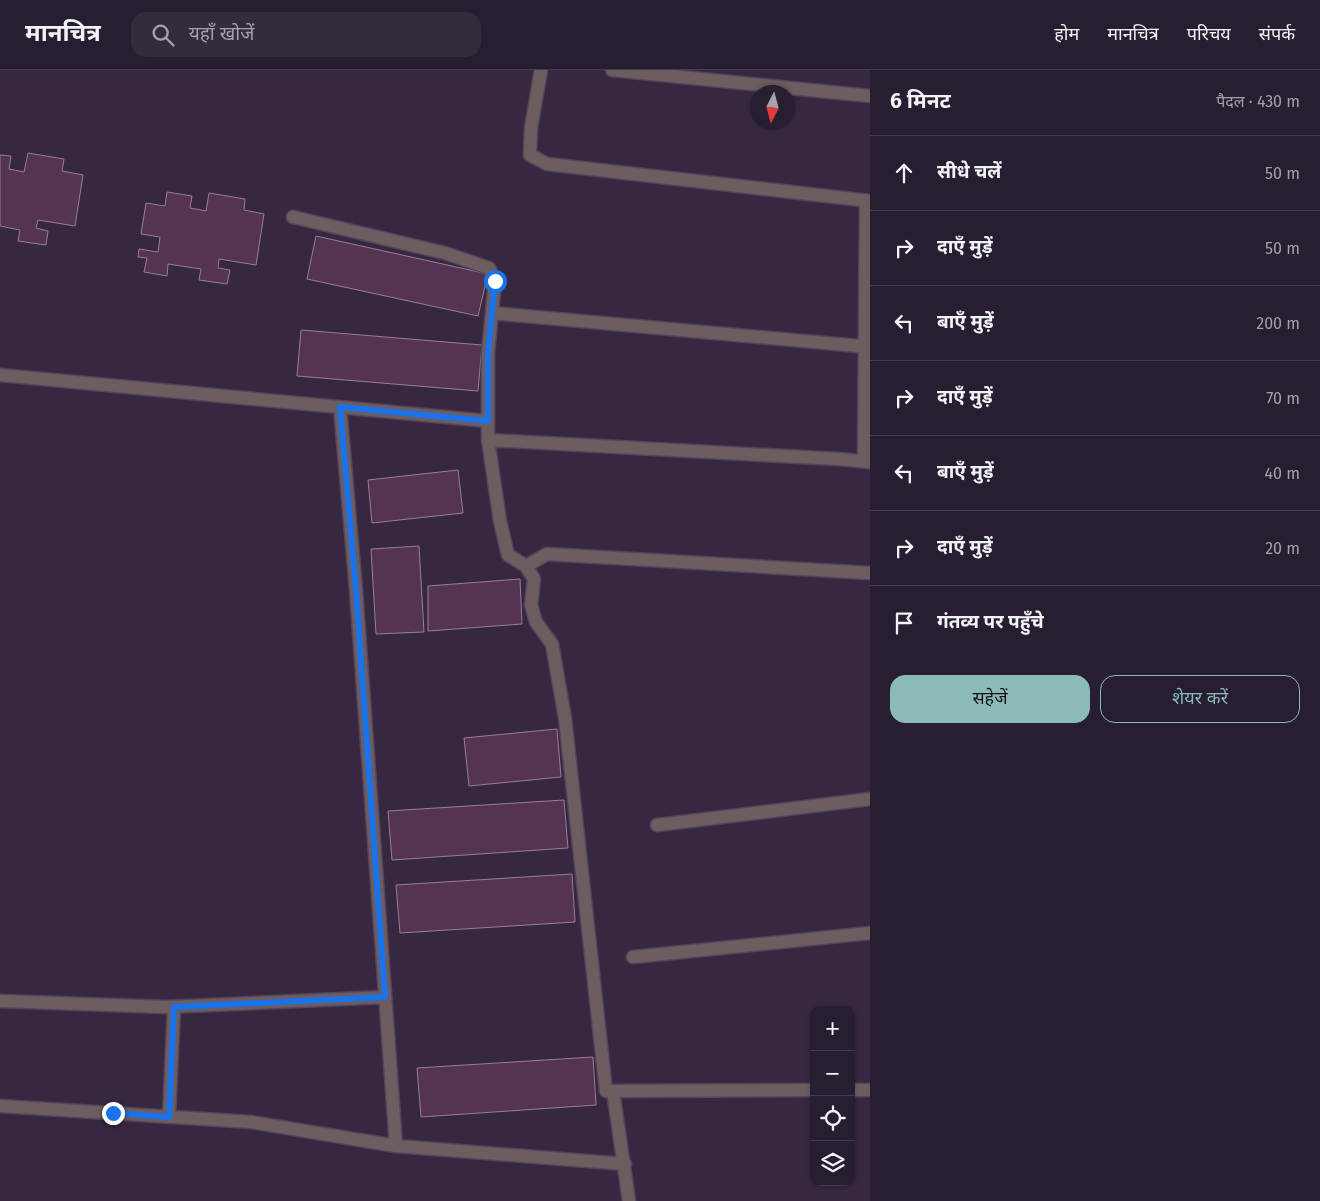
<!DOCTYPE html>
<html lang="hi">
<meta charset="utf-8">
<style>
body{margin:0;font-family:"Fira Sans","Noto Sans Devanagari",sans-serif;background:#342b3d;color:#f1f3f6}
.controls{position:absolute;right:15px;bottom:15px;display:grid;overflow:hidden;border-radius:10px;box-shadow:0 1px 4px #0004}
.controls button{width:45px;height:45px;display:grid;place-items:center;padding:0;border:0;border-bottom:1px solid #443c4d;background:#281e31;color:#f1f3f6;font:25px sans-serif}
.compass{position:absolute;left:750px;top:15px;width:45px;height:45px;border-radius:50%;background:#281e31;box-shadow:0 1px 4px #0004;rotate:186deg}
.stop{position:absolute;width:15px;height:15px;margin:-11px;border:4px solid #1a73e8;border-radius:50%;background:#fff}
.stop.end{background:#1a73e8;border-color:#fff;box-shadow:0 1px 5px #0008}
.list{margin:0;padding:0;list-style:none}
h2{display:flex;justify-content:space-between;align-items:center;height:65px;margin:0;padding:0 20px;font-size:21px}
h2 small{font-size:16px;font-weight:400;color:#a5a2ab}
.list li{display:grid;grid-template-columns:32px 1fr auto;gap:15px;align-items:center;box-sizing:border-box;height:75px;padding:0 20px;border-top:1px solid #443c4d}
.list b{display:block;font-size:19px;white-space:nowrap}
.list em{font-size:16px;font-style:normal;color:#a5a2ab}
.actions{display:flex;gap:10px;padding:15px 20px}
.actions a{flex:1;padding:11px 0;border:1px solid #8bbbb9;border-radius:15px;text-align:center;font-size:18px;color:#8bbbb9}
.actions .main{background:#8bbbb9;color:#111}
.icon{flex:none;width:28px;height:28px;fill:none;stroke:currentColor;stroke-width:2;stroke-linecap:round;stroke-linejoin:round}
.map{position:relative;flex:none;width:870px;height:1131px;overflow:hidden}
header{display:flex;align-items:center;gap:30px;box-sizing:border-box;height:70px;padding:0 25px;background:#281e31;border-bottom:1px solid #443c4d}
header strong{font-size:24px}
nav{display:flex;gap:28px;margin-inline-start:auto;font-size:18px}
.search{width:350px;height:45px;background:#342b3d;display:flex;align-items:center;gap:12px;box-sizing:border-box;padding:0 18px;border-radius:15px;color:#a5a2ab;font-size:19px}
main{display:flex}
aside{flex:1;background:#281e31}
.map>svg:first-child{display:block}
</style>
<header>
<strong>मानचित्र</strong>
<div class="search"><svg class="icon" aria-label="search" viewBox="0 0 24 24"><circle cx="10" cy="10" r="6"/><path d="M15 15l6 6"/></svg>यहाँ खोजें</div>
<nav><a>होम</a><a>मानचित्र</a><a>परिचय</a><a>संपर्क</a></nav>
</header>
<main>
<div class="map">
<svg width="870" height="1131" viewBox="0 0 870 1131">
<rect width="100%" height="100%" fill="#362841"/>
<!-- building -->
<path fill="#553452" stroke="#997e95" d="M28,83L64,89L62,101L83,105L75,156L38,150L36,158L48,161L46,175L18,171L20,160L0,156V85L11,86L9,99L24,102Z
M167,122L192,126L190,138L206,141L209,123L245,129L244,140L264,144L256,195L219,189L218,198L230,200L227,214L199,210L201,199L168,194L167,206L144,202L147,188L138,187L139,179L158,182L160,167L141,164L146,133L165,136Z
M316,166L488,204L478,246L307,209Z
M301,260L482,275L478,321L297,306Z
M458,400L463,443L372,453L368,410Z
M419,476L424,562L376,564L371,479Z
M520,509L522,554L428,561V516Z
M557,659L561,707L469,716L464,668Z
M564,730L568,778L392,790L388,741Z
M572,804L575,852L400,863L396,815Z
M593,987L596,1035L421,1047L417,998Z"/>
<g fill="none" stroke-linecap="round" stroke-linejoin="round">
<!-- minor casing -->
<g stroke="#52455d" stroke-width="15">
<path id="minor" d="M541,0L531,58L530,85L547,94L870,131
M612,0L870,26
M293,147L445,183L489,198L495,211L488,283V370L500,451L508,485L526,496L534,509L531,535L536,552L552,574L565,648L606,1021L814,1020
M492,243L870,277
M0,305L488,351
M340,337L356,520L396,1076
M488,370L838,389L870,392
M864,391L866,131
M526,496L547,484L870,503
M657,755L870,729
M633,887L870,863
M0,931L166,937L385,927
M851,1020H870
M613,1021L629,1131
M0,1036L251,1052L396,1076L625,1094
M169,1047L174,937"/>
</g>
<!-- minor -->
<use href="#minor" stroke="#6e5d5e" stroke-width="12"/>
</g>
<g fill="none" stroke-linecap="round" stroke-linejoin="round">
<!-- route -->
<path stroke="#1a73e8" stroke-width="6" d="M113,1043L169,1047L174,937L385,927L356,520L340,337L488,351V283L495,211"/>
</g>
</svg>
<div class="controls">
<button>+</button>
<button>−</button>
<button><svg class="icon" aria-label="locate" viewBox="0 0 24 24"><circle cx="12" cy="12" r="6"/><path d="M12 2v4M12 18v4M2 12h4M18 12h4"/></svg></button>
<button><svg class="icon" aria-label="layers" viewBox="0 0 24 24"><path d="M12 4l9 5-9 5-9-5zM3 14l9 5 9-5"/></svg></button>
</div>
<svg class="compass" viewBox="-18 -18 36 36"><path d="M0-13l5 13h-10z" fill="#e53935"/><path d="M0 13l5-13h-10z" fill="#a5a2ab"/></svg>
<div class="stop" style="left:495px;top:211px"></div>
<div class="stop end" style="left:113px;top:1043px"></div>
</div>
<aside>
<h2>6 मिनट<small>पैदल · 430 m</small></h2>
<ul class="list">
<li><svg class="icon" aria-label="ahead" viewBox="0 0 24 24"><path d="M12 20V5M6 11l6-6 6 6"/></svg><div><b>सीधे चलें</b></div><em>50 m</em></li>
<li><svg class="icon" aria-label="right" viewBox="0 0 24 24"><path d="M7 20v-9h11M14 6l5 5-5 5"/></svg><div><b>दाएँ मुड़ें</b></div><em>50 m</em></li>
<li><svg class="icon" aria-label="left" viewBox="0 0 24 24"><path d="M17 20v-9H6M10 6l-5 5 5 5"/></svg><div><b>बाएँ मुड़ें</b></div><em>200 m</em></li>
<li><svg class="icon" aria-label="right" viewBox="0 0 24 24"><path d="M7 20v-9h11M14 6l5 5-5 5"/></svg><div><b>दाएँ मुड़ें</b></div><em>70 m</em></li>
<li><svg class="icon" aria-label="left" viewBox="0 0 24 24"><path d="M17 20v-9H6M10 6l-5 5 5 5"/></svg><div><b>बाएँ मुड़ें</b></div><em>40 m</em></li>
<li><svg class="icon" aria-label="right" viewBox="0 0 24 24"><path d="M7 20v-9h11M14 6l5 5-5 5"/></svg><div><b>दाएँ मुड़ें</b></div><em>20 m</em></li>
<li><svg class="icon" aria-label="arrive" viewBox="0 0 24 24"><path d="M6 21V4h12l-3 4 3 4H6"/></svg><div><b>गंतव्य पर पहुँचे</b></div></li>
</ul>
<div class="actions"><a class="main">सहेजें</a><a>शेयर करें</a></div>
</aside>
</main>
